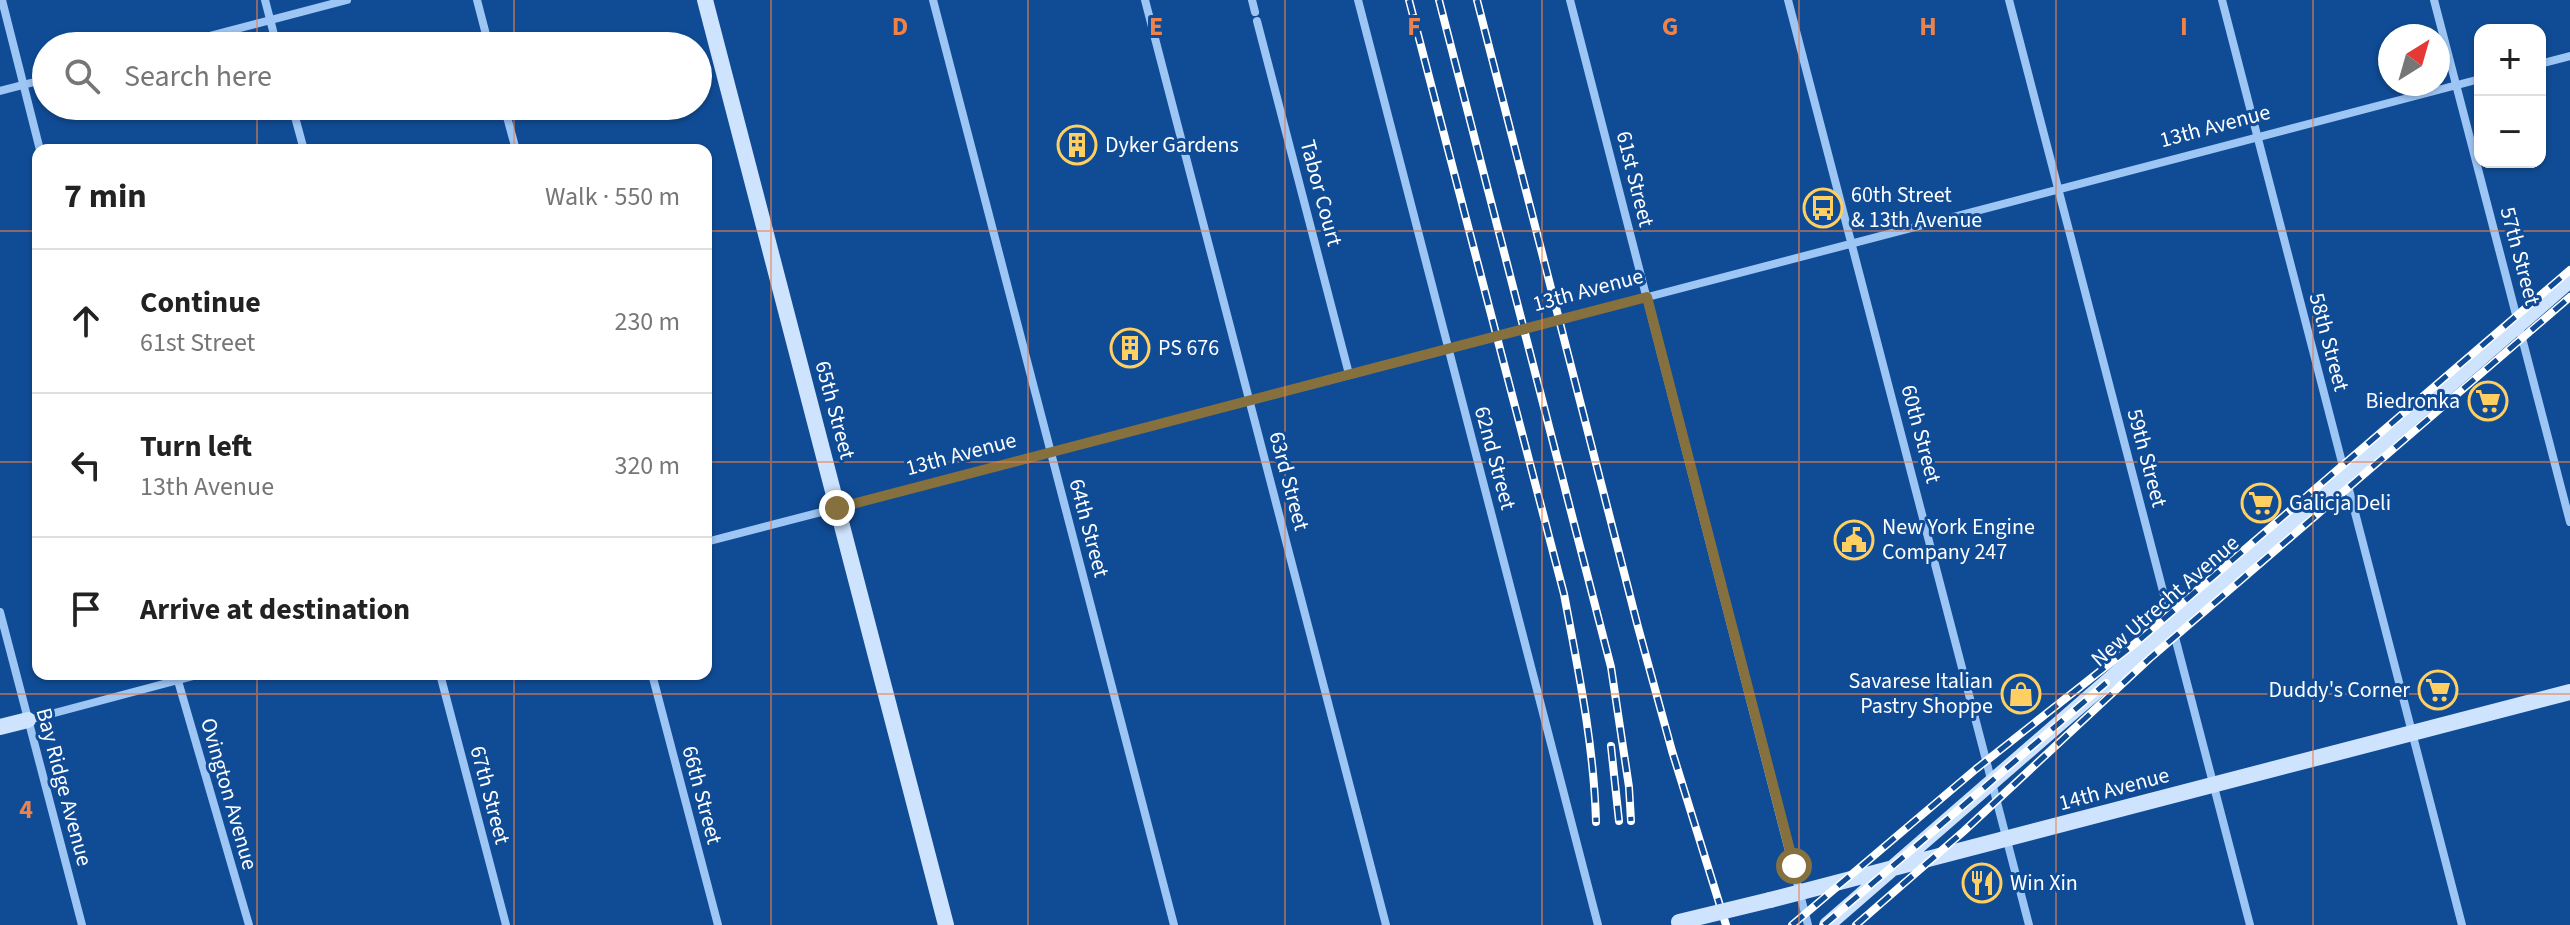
<!DOCTYPE html>
<meta charset="utf-8">
<style>
body{margin:0;font-family:"Source Sans 3",sans-serif;background:#f6f6f6;color:#222}
.controls{position:absolute;right:24px;top:24px;display:grid;overflow:hidden;border-radius:16px;box-shadow:0 2px 6px #0004}
.controls button{width:72px;height:72px;display:grid;place-items:center;padding:0;border:0;border-bottom:2px solid #e0e0e0;background:#fff;color:#222;font:40px sans-serif}
.compass{position:absolute;left:2378px;top:24px;width:72px;height:72px;border-radius:50%;background:#fff;box-shadow:0 2px 6px #0004;rotate:37deg}
.stop{position:absolute;width:24px;height:24px;margin:-18px;border:6px solid #85703e;border-radius:50%;background:#fff}
.stop.end{background:#85703e;border-color:#fff;box-shadow:0 2px 8px #0008}
.list{margin:0;padding:0;list-style:none}
h2{display:flex;justify-content:space-between;align-items:center;height:104px;margin:0;padding:0 32px;font-size:34px}
h2 small{font-size:26px;font-weight:400;color:#767676}
.list li{display:grid;grid-template-columns:52px 1fr auto;gap:24px;align-items:center;box-sizing:border-box;height:144px;padding:0 32px;border-top:2px solid #e0e0e0}
.list b{display:block;font-size:30px;white-space:nowrap}
.list p{margin:0;font-size:26px;white-space:nowrap;color:#767676}
.list em{font-size:26px;font-style:normal;color:#767676}
.icon{flex:none;width:44px;height:44px;fill:none;stroke:currentColor;stroke-width:2;stroke-linecap:round;stroke-linejoin:round}
.map{position:relative;flex:none;width:2570px;height:925px;overflow:hidden}
.search{position:absolute;background:#fff;box-shadow:0 2px 6px #0004;left:32px;top:32px;width:680px;height:88px;display:flex;align-items:center;gap:20px;box-sizing:border-box;padding:0 28px;border-radius:44px;color:#767676;font-size:30px}
.panel{position:absolute;background:#fff;box-shadow:0 2px 6px #0004;left:32px;top:144px;width:680px;height:536px;border-radius:16px}
.map>svg:first-child{display:block}
</style>
<div class="map">
<svg width="2570" height="925" viewBox="0 0 2570 925">
<rect width="100%" height="100%" fill="#104c96"/>
<g fill="none" stroke-linecap="round" stroke-linejoin="round">
<!-- street -->
<path stroke="#9ec6f4" stroke-width="8" d="M2,0L40,150
M265,0L277,46
M477,0L489,46
M933,0L1174,925
M1145,0L1386,925
M1252,0L1255,12
M1358,0L1598,925
M1570,0L1808,925
M1788,0L2029,925
M2009,0L2250,925
M2222,0L2462,925
M2434,0L2570,522
M1257,21L1349,374
M171,46L347,0
M2540,64L2570,56
M0,91L46,79
M292,106L304,150
M504,106L516,150
M1621,304L2480,79
M706,542L1476,342
M0,612L82,925
M176,674L249,925
M440,674L506,925
M652,674L718,925
M28,720L201,674"/>
<!-- secondary -->
<path stroke="#cee3fd" stroke-width="16" d="M705,0L946,925
M0,727L28,720
M1770,900L2570,692
M1827,925L2570,280"/>
<!-- rail casing -->
<g stroke="#fff" stroke-width="8">
<path id="rail" d="M1409,0L1564,594C1578,669 1594,745 1596,822
M1439,0L1611,667L1629,787L1631,821
M1477,0L1638,627L1672,751L1726,925
M1611,746L1619,821
M1792,925L1976,769L2137,642L2570,270
M1824,925L2106,683
M1856,925L1964,831L2149,659L2570,297"/>
</g>
<!-- rail -->
<use href="#rail" stroke="#104c96" stroke-width="5" stroke-dasharray="15" stroke-linecap="butt"/>
<!-- street-bridge -->
<path stroke="#9ec6f4" stroke-width="8" d="M1476,342L1621,304"/>
<!-- secondary-bridge -->
<path stroke="#cee3fd" stroke-width="16" d="M1679,922L1770,900"/>
</g>
<g fill="none" stroke-linecap="round" stroke-linejoin="round">
<!-- route -->
<path stroke="#85703e" stroke-width="10" d="M837,508L1647,297L1794,866"/>
</g>
<!-- grid -->
<path fill="none" stroke="#ee8249" stroke-width="2" stroke-opacity="0.55" d="M257,0V46M514,0V46M771,0V925M1028,0V925M1285,0V925M1542,0V925M1799,0V925M2056,0V925M2313,0V925M257,106V150M514,106V150M0,231H38M706,231H2570M0,462H38M706,462H2570M257,674V925M514,674V925M0,694H2570"/>
<!-- icons -->
<defs>
<g id="building-ring" transform="scale(2)"><circle r="9.5" fill="#104c96" stroke="#ffcf61" stroke-width="1.5"/><path d="M-4-6H4V6H1V3H-1V6H-4ZM-2.5-4.3h1.7v1.8h-1.7ZM.8-4.3h1.7v1.8H.8ZM-2.5-1h1.7V.8h-1.7ZM.8-1h1.7V.8H.8Z" fill="#ffcf61"/></g>
<g id="bus-ring" transform="scale(2)"><circle r="9.5" fill="#104c96" stroke="#ffcf61" stroke-width="1.5"/><path d="M-5-6H5V4H4V6H2V4H-2V6H-4V4H-5ZM-3.5-4V0h7V-4ZM-3.5 1.2v1.5H-2V1.2ZM2 1.2v1.5H3.5V1.2Z" fill="#ffcf61"/></g>
<g id="supermarket-ring" transform="scale(2)"><circle r="9.5" fill="#104c96" stroke="#ffcf61" stroke-width="1.5"/><path d="M-6-5.5h2.5l.6 2H6L4.5 2H-2.5L-4.4-4H-6ZM-1.5 3.2a1.3 1.3 0 1 0 .1 0ZM3 3.2a1.3 1.3 0 1 0 .1 0Z" fill="#ffcf61"/></g>
<g id="civic-ring" transform="scale(2)"><circle r="9.5" fill="#104c96" stroke="#ffcf61" stroke-width="1.5"/><path d="M-.6-6.5H3V-4.5H.6V-3L4-1V1h2V6H-6V1h2V-1L-.6-3ZM-1.2 2.5V6h2.4V2.5Z" fill="#ffcf61"/></g>
<g id="shop-ring" transform="scale(2)"><circle r="9.5" fill="#104c96" stroke="#ffcf61" stroke-width="1.5"/><path d="M-5-2.5h2.3a2.7 3.5 0 0 1 5.4 0H5L5.5 6h-11ZM-1.5-2.5h3a1.5 2.3 0 0 0-3 0Z" fill="#ffcf61"/></g>
<g id="restaurant-ring" transform="scale(2)"><circle r="9.5" fill="#104c96" stroke="#ffcf61" stroke-width="1.5"/><path d="M-5-6h1v4h1v-4h1v4h1v-4h1v5L-1.5 .5V6h-2V.5L-5-1ZM5-6V6H3V1.5H1.5Q1.5-4 5-6Z" fill="#ffcf61"/></g>
</defs>
<g fill-rule="evenodd">
<use href="#building-ring" x="1077" y="145"/>
<use href="#bus-ring" x="1823" y="208"/>
<use href="#building-ring" x="1130" y="348"/>
<use href="#supermarket-ring" x="2488" y="401"/>
<use href="#supermarket-ring" x="2261" y="503"/>
<use href="#civic-ring" x="1854" y="540"/>
<use href="#supermarket-ring" x="2438" y="690"/>
<use href="#shop-ring" x="2021" y="694"/>
<use href="#restaurant-ring" x="1982" y="883"/>
</g>
<g text-anchor="middle" dominant-baseline="central" stroke-width="6" stroke-linejoin="round" paint-order="stroke">
<!-- street labels -->
<g font-size="22" fill="#fff" stroke="#104c96">
<text transform="translate(2215 126) rotate(-15)">13th Avenue</text>
<text transform="translate(1635 179) rotate(76)">61st Street</text>
<text transform="translate(1321 193) rotate(75)">Tabor Court</text>
<text transform="translate(2520 256) rotate(75)">57th Street</text>
<text transform="translate(1588 290) rotate(-15)">13th Avenue</text>
<text transform="translate(2329 342) rotate(75)">58th Street</text>
<text transform="translate(835 410) rotate(75)">65th Street</text>
<text transform="translate(1921 434) rotate(75)">60th Street</text>
<text transform="translate(961 454) rotate(-15)">13th Avenue</text>
<text transform="translate(1495 458) rotate(75)">62nd Street</text>
<text transform="translate(2147 458) rotate(75)">59th Street</text>
<text transform="translate(1289 481) rotate(75)">63rd Street</text>
<text transform="translate(1089 528) rotate(75)">64th Street</text>
<text transform="translate(2165 601) rotate(-41)">New Utrecht Avenue</text>
<text transform="translate(64 787) rotate(75)">Bay Ridge Avenue</text>
<text transform="translate(2114 789) rotate(-15)">14th Avenue</text>
<text transform="translate(229 794) rotate(74)">Ovington Avenue</text>
<text transform="translate(490 795) rotate(75)">67th Street</text>
<text transform="translate(702 795) rotate(75)">66th Street</text>
</g>
<!-- poi labels -->
<g font-size="22" fill="#fff" stroke="#104c96" text-anchor="start">
<text x="1105" y="145">Dyker Gardens</text>
<text x="1851" y="195">60th Street<tspan x="1851" dy="25">&amp; 13th Avenue</tspan></text>
<text x="1158" y="348">PS 676</text>
<text x="2460" y="401" text-anchor="end">Biedronka</text>
<text x="2289" y="503">Galicja Deli</text>
<text x="1882" y="527">New York Engine<tspan x="1882" dy="25">Company 247</tspan></text>
<text x="1993" y="681" text-anchor="end">Savarese Italian<tspan x="1993" dy="25">Pastry Shoppe</tspan></text>
<text x="2410" y="690" text-anchor="end">Duddy's Corner</text>
<text x="2010" y="883">Win Xin</text>
</g>
</g>
<g font-size="26" text-anchor="middle" font-weight="bold" fill="#ee8249" stroke="#104c96" stroke-width="6" stroke-linejoin="round" paint-order="stroke">
<text x="900" y="35">D</text>
<text x="1156" y="35">E</text>
<text x="1414" y="35">F</text>
<text x="1670" y="35">G</text>
<text x="1928" y="35">H</text>
<text x="2184" y="35">I</text>
<text x="26" y="818">4</text>
</g>
</svg>
<div class="controls">
<button>+</button>
<button>−</button>
</div>
<svg class="compass" viewBox="-18 -18 36 36"><path d="M0-13l5 13h-10z" fill="#e53935"/><path d="M0 13l5-13h-10z" fill="#767676"/></svg>
<div class="stop" style="left:1794px;top:866px"></div>
<div class="stop end" style="left:837px;top:508px"></div>
<div class="search"><svg class="icon" aria-label="search" viewBox="0 0 24 24"><circle cx="10" cy="10" r="6"/><path d="M15 15l6 6"/></svg>Search here</div>
<section class="panel">
<h2>7 min<small>Walk · 550 m</small></h2>
<ul class="list">
<li><svg class="icon" aria-label="ahead" viewBox="0 0 24 24"><path d="M12 20V5M6 11l6-6 6 6"/></svg><div><b>Continue</b><p>61st Street</p></div><em>230 m</em></li>
<li><svg class="icon" aria-label="left" viewBox="0 0 24 24"><path d="M17 20v-9H6M10 6l-5 5 5 5"/></svg><div><b>Turn left</b><p>13th Avenue</p></div><em>320 m</em></li>
<li><svg class="icon" aria-label="arrive" viewBox="0 0 24 24"><path d="M6 21V4h12l-3 4 3 4H6"/></svg><div><b>Arrive at destination</b></div></li>
</ul>
</section>
</div>
